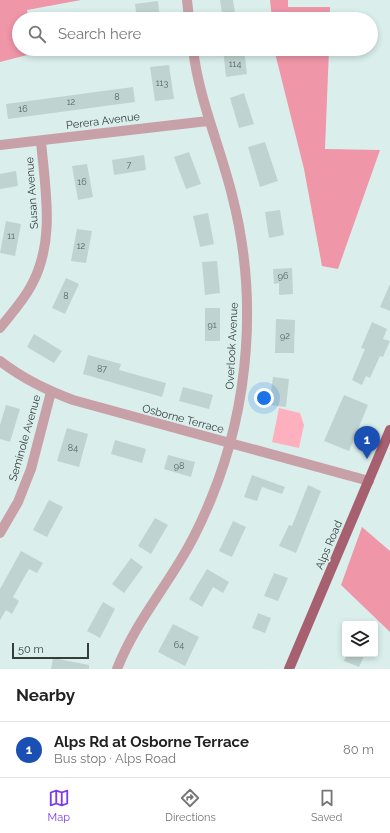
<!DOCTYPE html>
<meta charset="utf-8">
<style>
body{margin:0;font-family:Raleway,sans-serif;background:#f6f6f6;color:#222}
.controls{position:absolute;right:12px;bottom:12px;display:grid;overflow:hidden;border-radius:4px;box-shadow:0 2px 6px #0003}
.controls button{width:36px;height:36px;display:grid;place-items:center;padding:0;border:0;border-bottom:1px solid #e0e0e0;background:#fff;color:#222;font:20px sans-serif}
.scale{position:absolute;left:12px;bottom:10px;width:77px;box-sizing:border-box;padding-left:4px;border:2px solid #343d3b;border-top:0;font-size:11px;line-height:14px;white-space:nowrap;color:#343d3b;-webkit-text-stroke:3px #daefec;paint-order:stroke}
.you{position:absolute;left:264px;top:398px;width:14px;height:14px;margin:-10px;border:3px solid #fff;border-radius:50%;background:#1a73e8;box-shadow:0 0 0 6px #1a73e833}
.badge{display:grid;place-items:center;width:26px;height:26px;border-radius:50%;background:#7c3aed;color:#fff;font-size:13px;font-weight:700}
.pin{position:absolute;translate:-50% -33px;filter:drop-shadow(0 1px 2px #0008)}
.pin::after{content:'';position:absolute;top:21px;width:14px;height:12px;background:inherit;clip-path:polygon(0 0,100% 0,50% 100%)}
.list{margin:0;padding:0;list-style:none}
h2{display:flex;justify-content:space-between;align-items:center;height:52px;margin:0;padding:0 16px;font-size:17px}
h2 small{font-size:13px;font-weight:400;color:#767676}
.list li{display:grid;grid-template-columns:26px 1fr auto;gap:12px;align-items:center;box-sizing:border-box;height:56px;padding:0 16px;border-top:1px solid #e0e0e0}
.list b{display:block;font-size:15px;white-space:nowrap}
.list p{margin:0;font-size:13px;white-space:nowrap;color:#767676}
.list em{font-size:13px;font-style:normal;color:#767676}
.icon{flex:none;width:22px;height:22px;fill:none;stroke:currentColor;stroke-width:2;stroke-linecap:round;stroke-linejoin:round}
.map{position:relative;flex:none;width:390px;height:669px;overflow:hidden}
.search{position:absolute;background:#fff;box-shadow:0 2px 6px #0003;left:12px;right:12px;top:12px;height:44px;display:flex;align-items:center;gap:10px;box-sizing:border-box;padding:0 14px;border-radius:22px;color:#767676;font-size:15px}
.sheet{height:108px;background:#fff}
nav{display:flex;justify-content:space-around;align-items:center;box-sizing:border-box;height:56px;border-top:1px solid #e0e0e0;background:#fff;font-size:11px;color:#767676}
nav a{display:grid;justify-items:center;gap:2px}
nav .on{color:#7c3aed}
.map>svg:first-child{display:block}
</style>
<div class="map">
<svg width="390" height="669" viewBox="0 0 390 669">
<rect width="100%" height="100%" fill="#daefec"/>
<!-- green -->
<path fill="#ffb0bf" d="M279,408L300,413L304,425L299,448L272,442Z"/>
<!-- forest -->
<path fill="#ef96a8" d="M0,0H81L27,10L28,19H19V49H34L35,53L0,62Z
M270,0H288V7H330V19H272Z
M274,49H329L325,149L380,150L338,269L322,266L304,169Z
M362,527L390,551V632L341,585Z"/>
<!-- building -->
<path fill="#bfd4d0" d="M220,0H233L236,19H223Z
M158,1L160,19H137L135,4Z
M223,49H244L247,74L226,77Z
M169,65L174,99L155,101L150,67Z
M133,87L135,102L8,119L6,104Z
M244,93L254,124L239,128L230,98Z
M265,142L278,181L260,187L248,147Z
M189,152L201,184L186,189L174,157Z
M144,155L146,170L114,175L112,160Z
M87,164L93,197L78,200L72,166Z
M16,171L18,186L0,189V174Z
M280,210L284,235L269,238L265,212Z
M208,213L214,244L200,247L193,216Z
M6,221L21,224L15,256L0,253Z
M77,229L92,231L86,263L71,261Z
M217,261L220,293L205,295L202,262Z
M292,268L293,294L279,295V283L274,284L273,269Z
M66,278L79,284L65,314L52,308Z
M390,284V311L380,307Z
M205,308H220V341H205Z
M276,319L295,320L294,353H275Z
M372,322L387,329L383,339L390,341L383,357L380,356L370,378L366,376L362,385L352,380L365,349L361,348Z
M34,334L62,351L54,363L27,347Z
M88,355L121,364L119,370L166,383L162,397L83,374Z
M273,377L289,379L286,407L269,405Z
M183,387L213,395L209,409L179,401Z
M344,395L368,405L349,451L324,441Z
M6,405L20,409L10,442L0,439V425Z
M67,428L88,434L79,467L57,461Z
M115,440L146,449L142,463L111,454Z
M168,455L195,462L191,477L164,469Z
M252,475L285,487L282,494L262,487L257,501L244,497Z
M308,485L321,491L296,553L279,546L289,525L292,526Z
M49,500L63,507L47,537L33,530Z
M155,518L168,525L151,554L138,546Z
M233,521L246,527L232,557L219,551Z
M21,551L43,563L37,573L29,569L13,597L19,601L12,614L6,610L0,620V589Z
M131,558L143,567L124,593L112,584Z
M207,569L229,582L223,593L213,587L202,607L189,599Z
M274,573L288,578L278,601L264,596Z
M103,602L115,609L100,638L87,631Z
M258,613L271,618L265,633L252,628Z
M173,624L199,637L185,666L158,652Z
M347,654H365L359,667L344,661Z
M53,658L89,665V669H51Z"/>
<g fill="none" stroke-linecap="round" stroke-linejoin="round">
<!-- minor -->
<path stroke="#c8a0a7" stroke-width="10" d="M187,0L189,19
M0,145L208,121
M0,328C11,314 23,301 31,286C56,241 45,189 41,141
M0,361C23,379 46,390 73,400L369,481
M0,533L18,502L31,469L51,392
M117,669C133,628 157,599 180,561C192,542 202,521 211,499C250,404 258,295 232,195C220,146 199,100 193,49"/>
<!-- major -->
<path stroke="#a6606f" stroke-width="10" d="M289,669L390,430"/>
</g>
<g text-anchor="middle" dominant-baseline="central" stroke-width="3.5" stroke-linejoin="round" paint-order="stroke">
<!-- number labels -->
<g font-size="9" fill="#576360">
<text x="235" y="64">114</text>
<text x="162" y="83">113</text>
<text x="117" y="97">8</text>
<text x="71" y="102">12</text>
<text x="23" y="109">16</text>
<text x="129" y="165">7</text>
<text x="82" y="182">16</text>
<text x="11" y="236">11</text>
<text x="81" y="246">12</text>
<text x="283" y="276">96</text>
<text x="66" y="296">8</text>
<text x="212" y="325">91</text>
<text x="285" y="336">92</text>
<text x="102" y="369">87</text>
<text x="73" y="448">84</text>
<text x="179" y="466">98</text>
<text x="179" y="645">64</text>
</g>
<!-- street labels -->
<g font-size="11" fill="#343d3b" stroke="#daefec">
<text transform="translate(103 121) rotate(-7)">Perera Avenue</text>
<text transform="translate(32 193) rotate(-94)">Susan Avenue</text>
<text transform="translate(232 346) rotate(-87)">Overlook Avenue</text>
<text transform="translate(183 419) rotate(15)">Osborne Terrace</text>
<text transform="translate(25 438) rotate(-74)">Seminole Avenue</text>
<text transform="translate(329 545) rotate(-67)">Alps Road</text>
</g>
</g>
</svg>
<div class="controls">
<button><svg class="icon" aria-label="layers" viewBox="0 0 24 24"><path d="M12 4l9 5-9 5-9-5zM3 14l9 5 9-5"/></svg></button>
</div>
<div class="scale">50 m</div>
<div class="you"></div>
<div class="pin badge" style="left:367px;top:459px;background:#1a4fb4">1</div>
<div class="search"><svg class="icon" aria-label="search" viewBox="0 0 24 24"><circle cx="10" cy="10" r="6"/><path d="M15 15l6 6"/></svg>Search here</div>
</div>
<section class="sheet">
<h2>Nearby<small></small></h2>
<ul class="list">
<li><span class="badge" style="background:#1a4fb4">1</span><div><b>Alps Rd at Osborne Terrace</b><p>Bus stop · Alps Road</p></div><em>80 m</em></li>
</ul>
</section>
<nav>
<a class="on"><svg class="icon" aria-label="map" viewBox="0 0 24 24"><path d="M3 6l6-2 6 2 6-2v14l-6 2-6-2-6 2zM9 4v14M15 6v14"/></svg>Map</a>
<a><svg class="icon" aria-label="directions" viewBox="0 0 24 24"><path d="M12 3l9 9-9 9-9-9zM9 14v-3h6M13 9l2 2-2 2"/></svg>Directions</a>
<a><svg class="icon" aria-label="saved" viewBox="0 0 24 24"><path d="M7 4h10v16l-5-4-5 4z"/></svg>Saved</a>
</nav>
